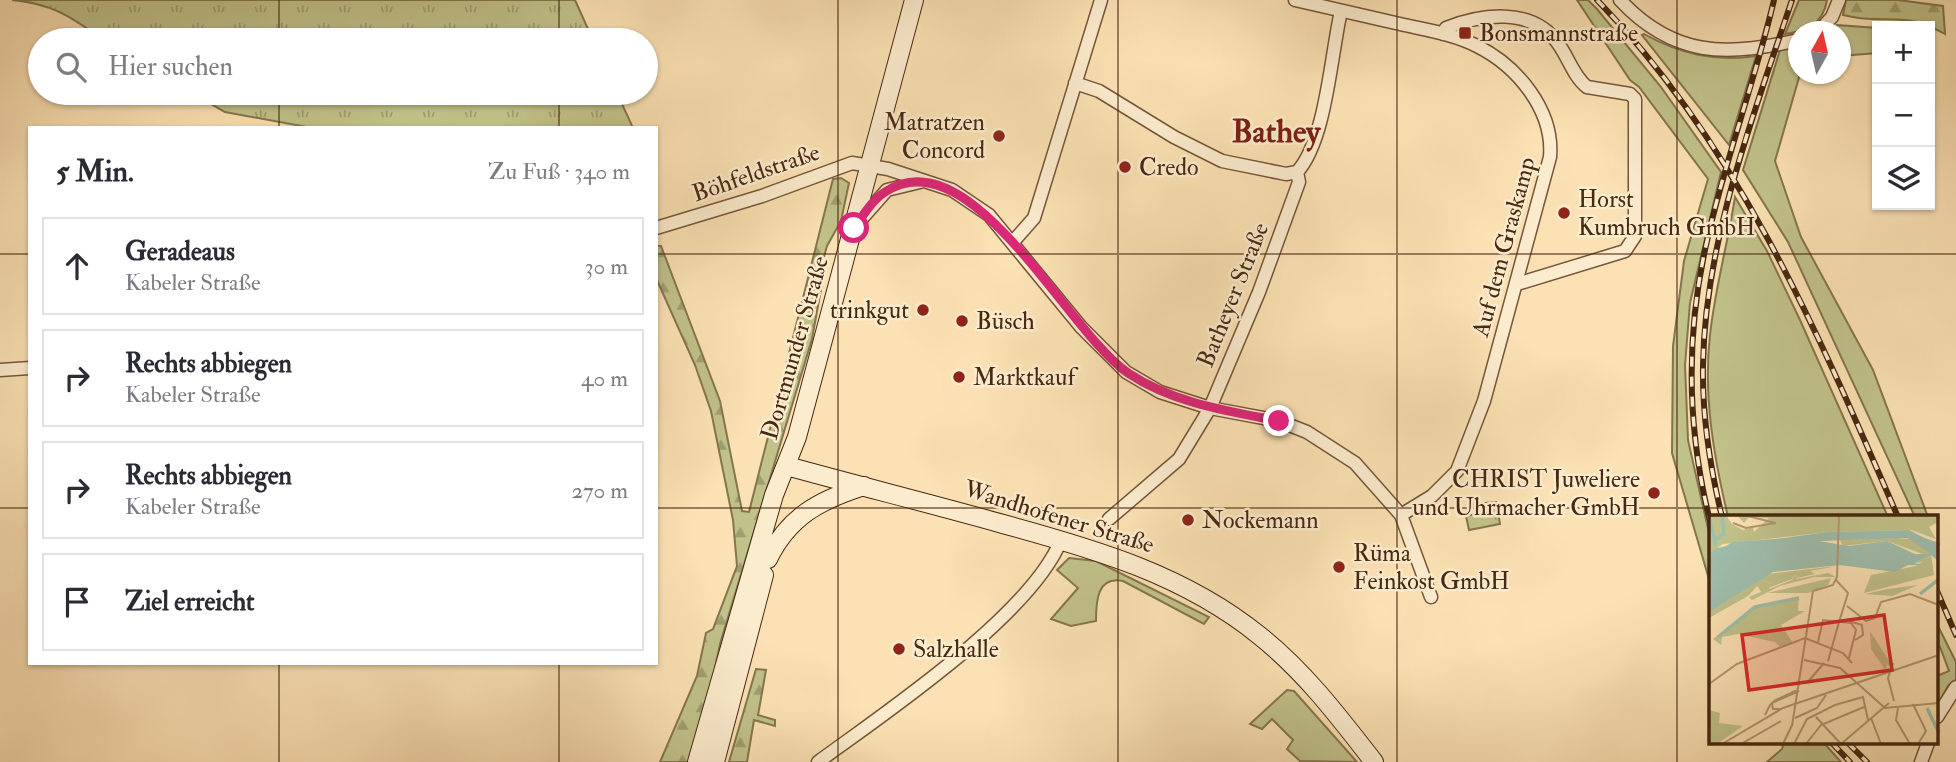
<!DOCTYPE html>
<html lang="de">
<meta charset="utf-8">
<style>
body{margin:0;font-family:"IM FELL Double Pica",serif;background:#f7f7f7;color:#2b2b33}
.controls{position:absolute;right:21px;top:21px;display:grid;overflow:hidden;border-radius:0px;box-shadow:0 2px 5px #0004}
.controls button{width:63px;height:63px;display:grid;place-items:center;padding:0;border:0;border-bottom:2px solid #e1e1e2;background:#fff;color:#2b2b33;font:35px sans-serif}
.compass{position:absolute;left:1788px;top:21px;width:63px;height:63px;border-radius:50%;background:#fff;box-shadow:0 2px 5px #0004;rotate:8deg}
.stop{position:absolute;width:21px;height:21px;margin:-16px;border:5px solid #db2777;border-radius:50%;background:#fff}
.stop.end{background:#db2777;border-color:#fff;box-shadow:0 2px 7px #0008}
.list{margin:0;padding:0;list-style:none}
h2{display:flex;justify-content:space-between;align-items:center;height:91px;margin:0;padding:0 28px;font-size:30px}
h2 small{font-size:23px;font-weight:400;color:#7c7c81}
.list li{display:grid;grid-template-columns:46px 1fr auto;gap:21px;align-items:center;box-sizing:border-box;height:98px;margin:0 14px 14px;padding:0 14px;border:2px solid #e1e1e2;border-radius:0px}
.list b{display:block;font-size:26px;white-space:nowrap}
.list p{margin:0;font-size:23px;white-space:nowrap;color:#7c7c81}
.list em{font-size:23px;font-style:normal;color:#7c7c81}
.icon{flex:none;width:38px;height:38px;fill:none;stroke:currentColor;stroke-width:2;stroke-linecap:round;stroke-linejoin:round}
.map{position:relative;flex:none;width:1956px;height:762px;overflow:hidden}
.search{position:absolute;background:#fff;box-shadow:0 2px 5px #0004;left:28px;top:28px;width:630px;height:77px;display:flex;align-items:center;gap:18px;box-sizing:border-box;padding:0 24px;border-radius:38px;color:#7c7c81;font-size:26px}
.panel{position:absolute;background:#fff;box-shadow:0 2px 5px #0004;left:28px;top:126px;width:630px;height:539px;border-radius:0px}
.map>svg:first-child{display:block}
</style>
<div class="map">
<svg width="1956" height="762" viewBox="0 0 1956 762">
<defs>
<pattern id="forest-firs" width="22" height="20" patternUnits="userSpaceOnUse" patternTransform="scale(1.75)"><rect width="22" height="20" fill="#c1c28a"/><path d="M5 1l3.5 6h-7zM16 11l3.5 6h-7z" fill="#9f9e6f"/></pattern>
<pattern id="park-tufts" width="24" height="20" patternUnits="userSpaceOnUse" patternTransform="scale(1.75)"><rect width="24" height="20" fill="#c1c28a"/><path d="M3 7l-1-3M5 7V3M7 7l1-3M15 17l-1-3M17 17v-4M19 17l1-3" fill="none" stroke="#9f9e6f"/></pattern>
</defs>
<rect width="100%" height="100%" fill="#fbe1b3"/>
<filter id="stains"><feTurbulence type="fractalNoise" baseFrequency=".00286" numOctaves="4"/><feColorMatrix values="0 0 0 0 .2 0 0 0 0 .09 0 0 0 0 .02 0 0 0 .5 -.17"/></filter>
<radialGradient id="worn" r=".72"><stop offset=".6" stop-color="#630" stop-opacity="0"/><stop offset="1" stop-color="#630" stop-opacity=".3"/></radialGradient>
<!-- green -->
<path fill="#c1c28a" stroke="#84754e" stroke-width="2" d="M1577,0H1588L1597,9L1661,87L1721,172L1690,303L1685,365L1688,440L1711,542V586L1672,453L1673,346L1684,261L1708,179L1639,87L1630,80Z
M1799,0H1827C1823,24 1807,31 1785,34Z
M1837,25L1877,28V53L1841,56L1840,32L1830,31Z
M1644,34C1680,54 1715,62 1756,56L1729,145L1642,35Z
M1798,47L1800,74L1775,161L1801,237L1873,370L1928,517H1915L1788,242L1743,170L1780,50Z
M1735,197L1767,251L1800,320L1888,517H1728C1714,458 1703,396 1710,335C1715,288 1728,243 1735,197Z
M1069,558L1096,561L1209,617L1204,624L1123,581C1097,576 1096,601 1096,621L1071,626L1051,619L1078,588L1057,570Z
M1937,624L1956,662V680L1948,686L1937,706V676L1949,671L1940,647L1937,650Z
M1287,690L1294,691L1357,762L1300,761L1287,749L1293,740L1272,719L1262,729L1250,724Z
M1784,743H1824L1841,762H1767L1782,749Z"/>
<!-- forest -->
<path fill="url(#forest-firs)" stroke="#84754e" stroke-width="2" d="M1846,0H1898L1943,6L1945,34C1901,9 1884,26 1843,15Z
M841,178L849,183L841,221L827,246L818,278L822,284L812,339L720,644L712,684L689,762H660L697,676L706,633L713,629L737,566L733,520L711,411L695,365L656,278V246H661L720,401L742,511L749,512L833,179Z
M756,669L766,670L758,715L775,720V726L754,720L747,762H729Z"/>
<!-- park -->
<path fill="url(#park-tufts)" stroke="#84754e" stroke-width="2" d="M12,0H575L593,40H104C71,17 54,4 12,0Z
M192,93H617L633,128H312L225,112Z
M1496,502L1500,524L1469,530L1466,516L1476,514L1474,504Z"/>
<g fill="none" stroke-linecap="round" stroke-linejoin="round">
<!-- street casing -->
<g stroke="#75563a" stroke-width="15">
<path id="street" d="M1295,0C1330,8 1365,16 1400,24C1426,30 1454,34 1477,46C1517,66 1554,110 1550,157L1484,401L1457,471L1432,496L1401,515
M1620,0C1673,57 1727,57 1798,40
M1818,32L1832,17L1839,0
M1443,34L1446,28C1481,14 1531,7 1557,42C1568,56 1573,76 1587,87L1630,94L1635,99V236L1625,251L1517,284
M1075,83L1099,91L1174,137L1222,161L1286,174L1297,172
M857,224L887,190L924,181
M656,228L762,196L852,163L888,169L952,190L989,215L1081,327L1126,372L1160,392L1210,408L1279,421L1307,432L1355,463L1401,515L1431,597
M1012,243L1034,218L1101,0
M0,370L30,368
M1109,519L1179,459L1210,408L1259,292L1299,182L1297,172C1326,141 1331,54 1341,11
M1937,717L1956,687
M818,762C885,713 1031,615 1061,540
M1921,762L1928,743"/>
</g>
<!-- secondary casing -->
<g stroke="#482811" stroke-width="20">
<path id="secondary" d="M787,466C859,486 932,504 1003,524C1095,549 1185,575 1260,636C1305,672 1339,717 1374,762
M768,559C789,516 820,500 864,486
M697,762L774,495L797,437L914,0
M715,762L764,575"/>
</g>
<!-- street -->
<use href="#street" stroke="#fcecce" stroke-width="12"/>
<!-- secondary -->
<use href="#secondary" stroke="#fcecce" stroke-width="18"/>
<!-- rail casing -->
<g stroke="#482811" stroke-width="6">
<path id="rail" d="M1597,0C1739,146 1818,333 1898,517
M1722,517C1710,467 1702,417 1703,365C1705,240 1753,117 1792,0
M1711,525C1687,431 1685,336 1707,241C1725,160 1755,81 1774,0
M1937,591L1956,635
M1832,743L1850,762
M1848,743L1867,762"/>
</g>
<!-- rail -->
<use href="#rail" stroke="#fcecce" stroke-width="3.5" stroke-dasharray="10" stroke-linecap="butt"/>
</g>
<g fill="none" stroke-linecap="round" stroke-linejoin="round">
<!-- route -->
<path stroke="#db2777" stroke-width="9" d="M854,228C863,216 872,200 885,192C971,135 1068,333 1128,373C1173,403 1227,411 1279,421"/>
</g>
<!-- grid -->
<path fill="none" stroke="#482811" stroke-width="2" stroke-opacity="0.55" d="M279,0V40M559,0V40M838,0V762M1118,0V762M1397,0V762M1677,0V762M279,93V128M559,93V128M0,254H30M656,254H1956M0,508H30M656,508H1956M279,663V762M559,663V762"/>
<!-- markers -->
<g fill="#8f2418" stroke="#fcecce" stroke-width="2.5">
<rect x="1458" y="26" width="14" height="14" rx="3.5"/>
<circle cx="999" cy="136" r="7"/>
<circle cx="1125" cy="167" r="7"/>
<circle cx="1564" cy="213" r="7"/>
<circle cx="923" cy="310" r="7"/>
<circle cx="962" cy="321" r="7"/>
<circle cx="959" cy="377" r="7"/>
<circle cx="1654" cy="493" r="7"/>
<circle cx="1188" cy="520" r="7"/>
<circle cx="1339" cy="567" r="7"/>
<circle cx="899" cy="649" r="7"/>
</g>
<g text-anchor="middle" dominant-baseline="central" stroke-width="5" stroke-linejoin="round" paint-order="stroke">
<!-- poi labels -->
<g font-size="24" fill="#482811" stroke="#fcecce" text-anchor="start">
<text x="1479" y="33">Bonsmannstraße</text>
<text x="985" y="122" text-anchor="end">Matratzen<tspan x="985" dy="28">Concord</tspan></text>
<text x="1139" y="167">Credo</text>
<text x="1578" y="199">Horst<tspan x="1578" dy="28">Kumbruch GmbH</tspan></text>
<text x="909" y="310" text-anchor="end">trinkgut</text>
<text x="976" y="321">Büsch</text>
<text x="973" y="377">Marktkauf</text>
<text x="1640" y="479" text-anchor="end">CHRIST Juweliere<tspan x="1640" dy="28">und Uhrmacher GmbH</tspan></text>
<text x="1202" y="520">Nockemann</text>
<text x="1353" y="553">Rüma<tspan x="1353" dy="28">Feinkost GmbH</tspan></text>
<text x="913" y="649">Salzhalle</text>
</g>
<!-- street labels -->
<g font-size="24" fill="#482811" stroke="#fcecce">
<text transform="translate(756 173) rotate(-19)">Böhfeldstraße</text>
<text transform="translate(1504 247) rotate(-75)">Auf dem Graskamp</text>
<text transform="translate(1233 295) rotate(-68)">Batheyer Straße</text>
<text transform="translate(795 348) rotate(-74)">Dortmunder Straße</text>
<text transform="translate(1059 517) rotate(17)">Wandhofener Straße</text>
</g>
<!-- district labels -->
<g font-size="32" font-weight="bold" fill="#7a1f14" stroke="#fcecce">
<text x="1276" y="132">Bathey</text>
</g>
</g>
<!-- overview -->
<g transform="translate(1709 515)">
<rect width="229" height="229" fill="#fbe1b3"/>
<path d="M119,58L127,62H105L71,71L43,85L40,82L52,77L47,69L54,65L62,69L60,74L83,65L86,59L88,64ZM161,116L182,149L179,151L178,147L177,156L162,134ZM0,195L11,198L10,208L34,211L8,229H0Z" fill="#c1c28a"/>
<path d="M0,0H17L23,9L34,15L44,12L45,17L60,3L40,2L35,8L28,0H229V7L220,12L227,24L202,15L118,17L14,29L0,38ZM187,23L203,24L222,38L225,60L155,78L162,60L207,51L213,47L205,48L219,41L178,26L134,31L131,25ZM128,51L101,56L106,59L101,60L88,63L86,59L83,64L59,73L62,69L54,65L39,81L0,103V97L15,85L58,59ZM122,63L119,70L99,78H58ZM209,70L183,81L156,79L179,74Z" fill="#c1c28a"/>
<path d="M90,82L89,96H96L72,110L84,128L72,133L66,127L29,119L13,122L12,130L4,124L47,91Z" fill="#c1c28a"/>
<path d="M200,15L229,30V46L222,40L205,48L213,50H199L186,57L130,50L64,57L0,97V38L7,33L118,17ZM199,23L222,39H206L178,26L140,31L109,26Z" fill="#9fbead" fill-rule="evenodd"/>
<path fill="none" stroke="#9fbead" stroke-width="3.5" d="M0,1L7,31M130,23L195,20L224,30L227,29L197,18L133,20M7,24L15,19L13,0M24,29L39,32L125,23M0,42L24,29L127,21M211,79L230,64M9,122L46,92L90,83M218,193L230,218"/>
<path fill="none" stroke="#b39772" stroke-width="2" d="M34,0L67,8M24,8L37,13L67,8M127,65L139,78L130,107M138,91L157,106L166,103L172,87L201,79L230,90M140,106L153,110L154,120L146,125M109,127L114,105L142,108L147,115L140,143M95,145L131,153L176,193L230,188M119,146L130,107M184,148L179,163L185,186M98,168L115,148M0,169L28,149L96,123L134,138L143,148M204,189L217,216L209,229M189,193L187,205L201,229M56,200L61,190L65,186L86,176H90L63,188L64,194H72M107,202L132,229M86,203L108,193L117,180M162,203L172,229M83,211L104,76L124,70L128,62L130,0M13,229L74,193L230,140M32,229L72,206M74,229L84,208M85,229L98,204L126,190L154,182L159,205M97,229L112,210L155,192M132,229L180,188"/>
<path fill="#d62828" fill-opacity="0.15" stroke="#d62828" stroke-width="3.5" d="M175,100L183,155L40,175L33,120Z"/>
<rect width="229" height="229" fill="none" stroke="#482811" stroke-width="3.5"/>
</g>
<rect width="100%" height="100%" filter="url(#stains)"/>
<rect width="100%" height="100%" fill="url(#worn)"/>
</svg>
<div class="controls">
<button>+</button>
<button>−</button>
<button><svg class="icon" aria-label="layers" viewBox="0 0 24 24"><path d="M12 4l9 5-9 5-9-5zM3 14l9 5 9-5"/></svg></button>
</div>
<svg class="compass" viewBox="-18 -18 36 36"><path d="M0-13l5 13h-10z" fill="#e53935"/><path d="M0 13l5-13h-10z" fill="#7c7c81"/></svg>
<div class="stop" style="left:854px;top:228px"></div>
<div class="stop end" style="left:1279px;top:421px"></div>
<div class="search"><svg class="icon" aria-label="search" viewBox="0 0 24 24"><circle cx="10" cy="10" r="6"/><path d="M15 15l6 6"/></svg>Hier suchen</div>
<section class="panel">
<h2>5 Min.<small>Zu Fuß · 340 m</small></h2>
<ul class="list">
<li><svg class="icon" aria-label="ahead" viewBox="0 0 24 24"><path d="M12 20V5M6 11l6-6 6 6"/></svg><div><b>Geradeaus</b><p>Kabeler Straße</p></div><em>30 m</em></li>
<li><svg class="icon" aria-label="right" viewBox="0 0 24 24"><path d="M7 20v-9h11M14 6l5 5-5 5"/></svg><div><b>Rechts abbiegen</b><p>Kabeler Straße</p></div><em>40 m</em></li>
<li><svg class="icon" aria-label="right" viewBox="0 0 24 24"><path d="M7 20v-9h11M14 6l5 5-5 5"/></svg><div><b>Rechts abbiegen</b><p>Kabeler Straße</p></div><em>270 m</em></li>
<li><svg class="icon" aria-label="arrive" viewBox="0 0 24 24"><path d="M6 21V4h12l-3 4 3 4H6"/></svg><div><b>Ziel erreicht</b></div></li>
</ul>
</section>
</div>
